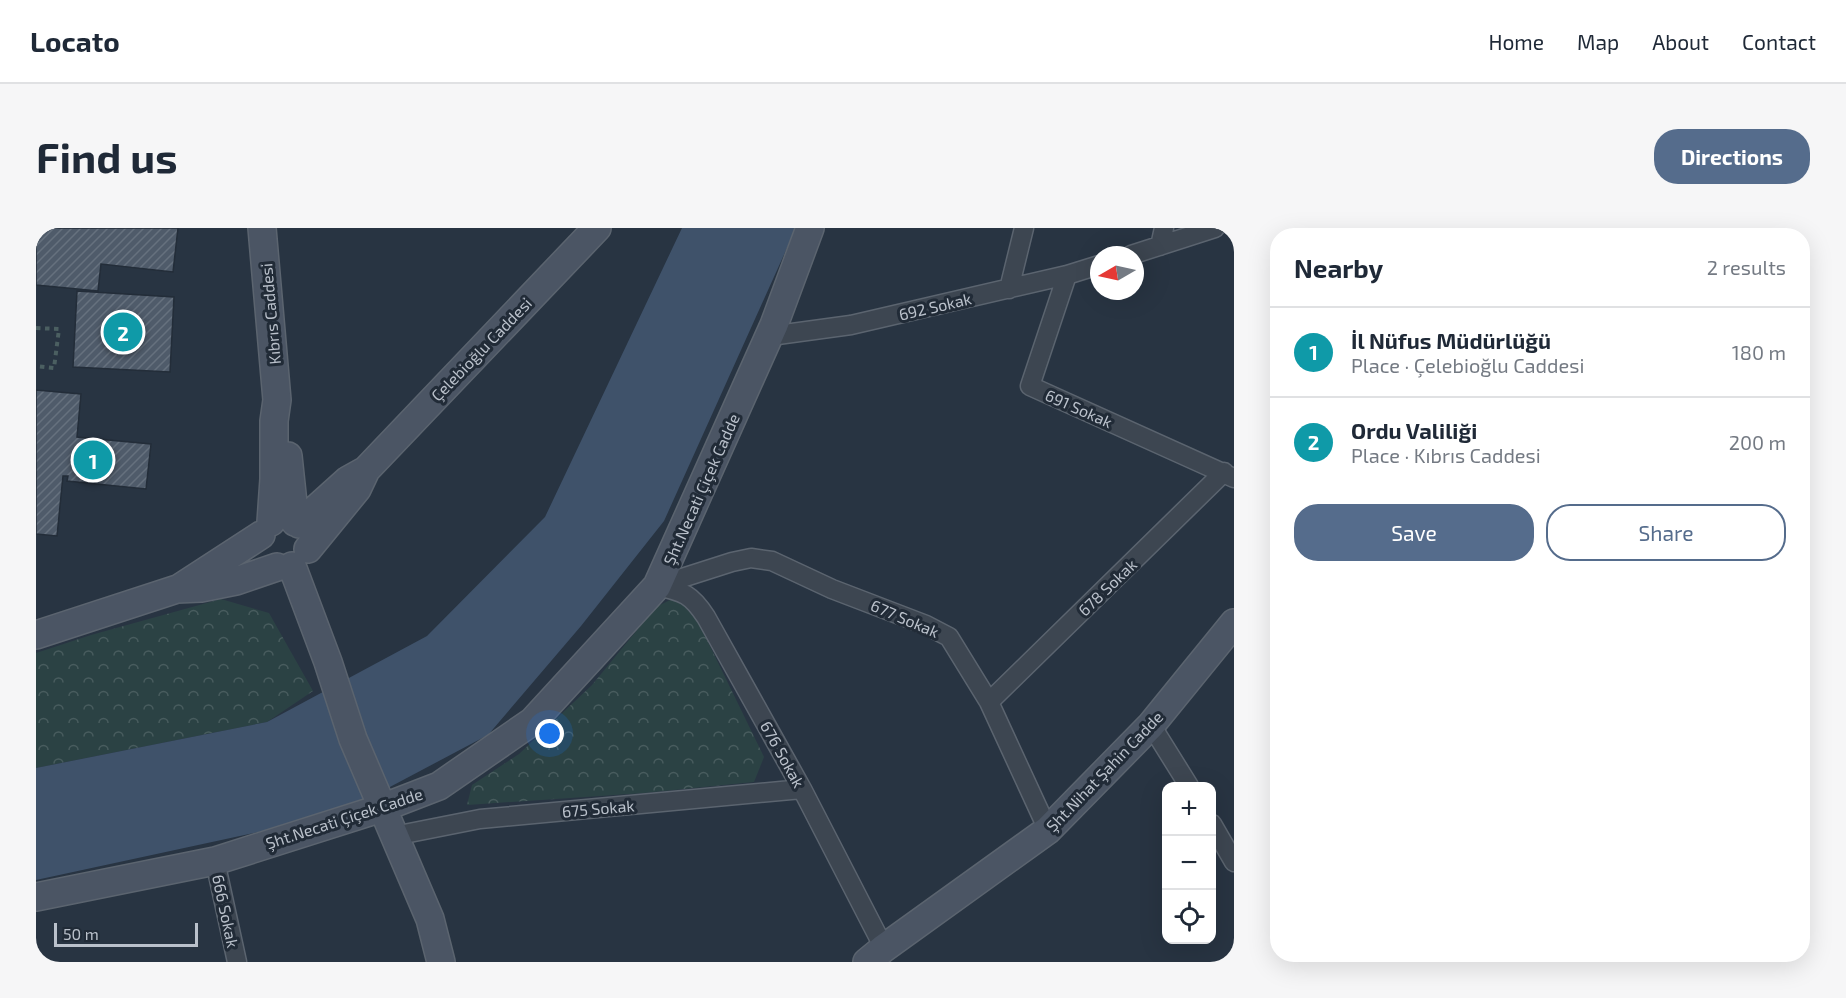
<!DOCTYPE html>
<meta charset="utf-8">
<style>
body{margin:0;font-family:"Exo 2",sans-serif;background:#f6f6f7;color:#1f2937}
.controls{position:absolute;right:18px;bottom:18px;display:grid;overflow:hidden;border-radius:12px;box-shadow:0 6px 24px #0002}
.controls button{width:54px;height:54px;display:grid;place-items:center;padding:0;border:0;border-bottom:2px solid #e0e1e3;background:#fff;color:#1f2937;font:30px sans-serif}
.compass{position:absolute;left:1054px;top:18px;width:54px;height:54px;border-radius:50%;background:#fff;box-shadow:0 6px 24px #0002;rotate:261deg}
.scale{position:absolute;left:18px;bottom:15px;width:144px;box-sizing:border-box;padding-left:6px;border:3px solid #bac1cb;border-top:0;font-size:16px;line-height:21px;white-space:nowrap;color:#bac1cb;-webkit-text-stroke:4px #212b37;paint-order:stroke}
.you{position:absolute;left:514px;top:506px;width:21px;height:21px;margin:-15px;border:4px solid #fff;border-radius:50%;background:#1a73e8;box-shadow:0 0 0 9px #1a73e833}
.badge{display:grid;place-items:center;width:39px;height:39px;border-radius:50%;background:#556c8c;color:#fff;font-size:20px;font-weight:700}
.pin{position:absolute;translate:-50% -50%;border:3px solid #fff;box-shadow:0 2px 6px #0006}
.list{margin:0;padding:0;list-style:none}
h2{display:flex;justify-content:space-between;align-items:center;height:78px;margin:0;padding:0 24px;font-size:26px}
h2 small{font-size:20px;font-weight:400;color:#747a83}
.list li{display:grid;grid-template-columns:39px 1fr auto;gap:18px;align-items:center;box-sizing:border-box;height:90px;padding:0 24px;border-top:2px solid #e0e1e3}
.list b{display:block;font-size:22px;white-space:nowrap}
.list p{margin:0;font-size:20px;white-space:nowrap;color:#747a83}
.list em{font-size:20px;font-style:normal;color:#747a83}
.actions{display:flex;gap:12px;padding:18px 24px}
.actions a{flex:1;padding:14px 0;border:2px solid #556c8c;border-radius:24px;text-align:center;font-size:21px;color:#556c8c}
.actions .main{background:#556c8c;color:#fff}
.icon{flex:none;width:33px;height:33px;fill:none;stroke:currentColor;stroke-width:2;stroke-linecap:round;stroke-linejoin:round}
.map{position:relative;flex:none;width:1198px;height:734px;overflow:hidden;border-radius:24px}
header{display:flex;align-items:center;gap:36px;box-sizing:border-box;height:84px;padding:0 30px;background:#fff;border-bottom:2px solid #e0e1e3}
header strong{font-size:28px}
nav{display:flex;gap:33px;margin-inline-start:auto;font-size:21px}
.intro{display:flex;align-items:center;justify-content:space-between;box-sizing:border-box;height:144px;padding:0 36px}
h1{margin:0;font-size:42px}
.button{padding:15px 27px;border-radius:24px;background:#556c8c;color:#fff;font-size:21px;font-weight:700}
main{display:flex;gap:36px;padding:0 36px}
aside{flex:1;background:#fff;border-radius:24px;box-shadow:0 6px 24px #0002}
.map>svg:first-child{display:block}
</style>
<header>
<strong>Locato</strong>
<nav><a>Home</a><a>Map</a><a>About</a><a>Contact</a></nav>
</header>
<div class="intro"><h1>Find us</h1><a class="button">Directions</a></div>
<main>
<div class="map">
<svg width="1198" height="734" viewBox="0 0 1198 734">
<defs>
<pattern id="park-crowns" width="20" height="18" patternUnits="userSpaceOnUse" patternTransform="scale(1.5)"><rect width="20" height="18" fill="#2b4244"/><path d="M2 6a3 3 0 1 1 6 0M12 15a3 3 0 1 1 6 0" fill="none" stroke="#485c5e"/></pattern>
<pattern id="building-hatch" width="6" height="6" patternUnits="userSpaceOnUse" patternTransform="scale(1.5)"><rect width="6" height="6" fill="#4f5b6a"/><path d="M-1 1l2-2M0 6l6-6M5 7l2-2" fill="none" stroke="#66717e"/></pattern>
</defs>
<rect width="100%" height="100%" fill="#283442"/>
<!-- park -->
<path fill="url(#park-crowns)" d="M185,371L233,385L277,463L231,494L0,540V425L55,407Z
M636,371L654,377L728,529L718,554L608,565L431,577L436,557L483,526L556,457L620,379Z"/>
<!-- water -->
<path fill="#3f526a" d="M646,0H760L628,293L545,398L452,507L301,587L0,652V540L231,494L391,408L509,289Z"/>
<!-- building -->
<path fill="url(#building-hatch)" stroke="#232d39" stroke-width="1.5" d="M0,0H142L137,44L65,36L62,63L0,57Z
M41,63L138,69L134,144L37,139Z
M0,162L45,166L41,209L115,216L110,261L31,253L32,248H27L21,308L0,306Z"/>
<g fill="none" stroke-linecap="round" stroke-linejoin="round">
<!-- street casing -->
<g stroke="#5b646f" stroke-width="21">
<path id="street" d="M1124,18L1128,0
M1095,27L1179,0
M1031,47L994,158L1198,250
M973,61L988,0
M734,108L815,97L1031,47L1063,37
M621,358L696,334L715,330L736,333L796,361L890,397L913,409L953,474L1012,602
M621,358C648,364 655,366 670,389L766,561L848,720
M953,474L1188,244
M1115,497L1153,558
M1176,596L1198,634
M358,608L444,591L766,561
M179,633L201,734"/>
</g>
<!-- secondary casing -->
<g stroke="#5b646f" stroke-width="30">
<path id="secondary" d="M226,0L241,172L238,193V251L235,294
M252,228L259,294
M330,242L561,0
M263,296L312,252L330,242L321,261L272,321
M256,338L292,434L317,511L394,691L405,734
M145,359L225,307
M0,407L141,361L165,360L200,353L241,339
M0,669L179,633L346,580L403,558L497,493L621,358L738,97L774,0
M831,734L848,720L1012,602L1115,497L1198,395"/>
</g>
<!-- path -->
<path stroke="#4b5f61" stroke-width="4" stroke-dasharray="4.5 4.5" stroke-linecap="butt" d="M0,100L23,101L18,140L0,138"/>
<!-- street -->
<use href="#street" stroke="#3d4651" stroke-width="18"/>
<!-- secondary -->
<use href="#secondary" stroke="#4b5564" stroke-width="27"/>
</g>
<g text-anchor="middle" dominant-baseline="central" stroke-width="6" stroke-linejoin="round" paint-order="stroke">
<!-- street labels -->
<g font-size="16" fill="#bac1cb" stroke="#212b37">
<text transform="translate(899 78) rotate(-13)">692 Sokak</text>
<text transform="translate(234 86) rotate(-95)">Kıbrıs Caddesi</text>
<text transform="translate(445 121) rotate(-46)">Çelebioğlu Caddesi</text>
<text transform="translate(1043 180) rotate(24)">691 Sokak</text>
<text transform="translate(665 261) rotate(-66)">Şht.Necati Çiçek Cadde</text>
<text transform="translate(1071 359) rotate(-44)">678 Sokak</text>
<text transform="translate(869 390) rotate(23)">677 Sokak</text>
<text transform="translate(747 526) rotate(61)">676 Sokak</text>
<text transform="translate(1068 543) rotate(-46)">Şht.Nihat Şahin Cadde</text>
<text transform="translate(562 580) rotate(-5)">675 Sokak</text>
<text transform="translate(308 590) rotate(-18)">Şht.Necati Çiçek Cadde</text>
<text transform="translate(190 683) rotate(78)">666 Sokak</text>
</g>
</g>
</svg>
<div class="controls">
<button>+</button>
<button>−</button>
<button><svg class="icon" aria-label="locate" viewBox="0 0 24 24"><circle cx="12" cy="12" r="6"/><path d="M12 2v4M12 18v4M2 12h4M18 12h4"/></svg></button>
</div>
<svg class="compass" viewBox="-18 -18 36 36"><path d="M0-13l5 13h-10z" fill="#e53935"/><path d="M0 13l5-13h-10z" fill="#747a83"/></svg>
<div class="scale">50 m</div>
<div class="you"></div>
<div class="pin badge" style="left:57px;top:232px;background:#0f9aa8">1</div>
<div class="pin badge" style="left:87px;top:104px;background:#0f9aa8">2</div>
</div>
<aside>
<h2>Nearby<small>2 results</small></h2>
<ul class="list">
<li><span class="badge" style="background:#0f9aa8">1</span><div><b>İl Nüfus Müdürlüğü</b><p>Place · Çelebioğlu Caddesi</p></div><em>180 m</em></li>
<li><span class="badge" style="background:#0f9aa8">2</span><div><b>Ordu Valiliği</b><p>Place · Kıbrıs Caddesi</p></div><em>200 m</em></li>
</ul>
<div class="actions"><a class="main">Save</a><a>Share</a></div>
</aside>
</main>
